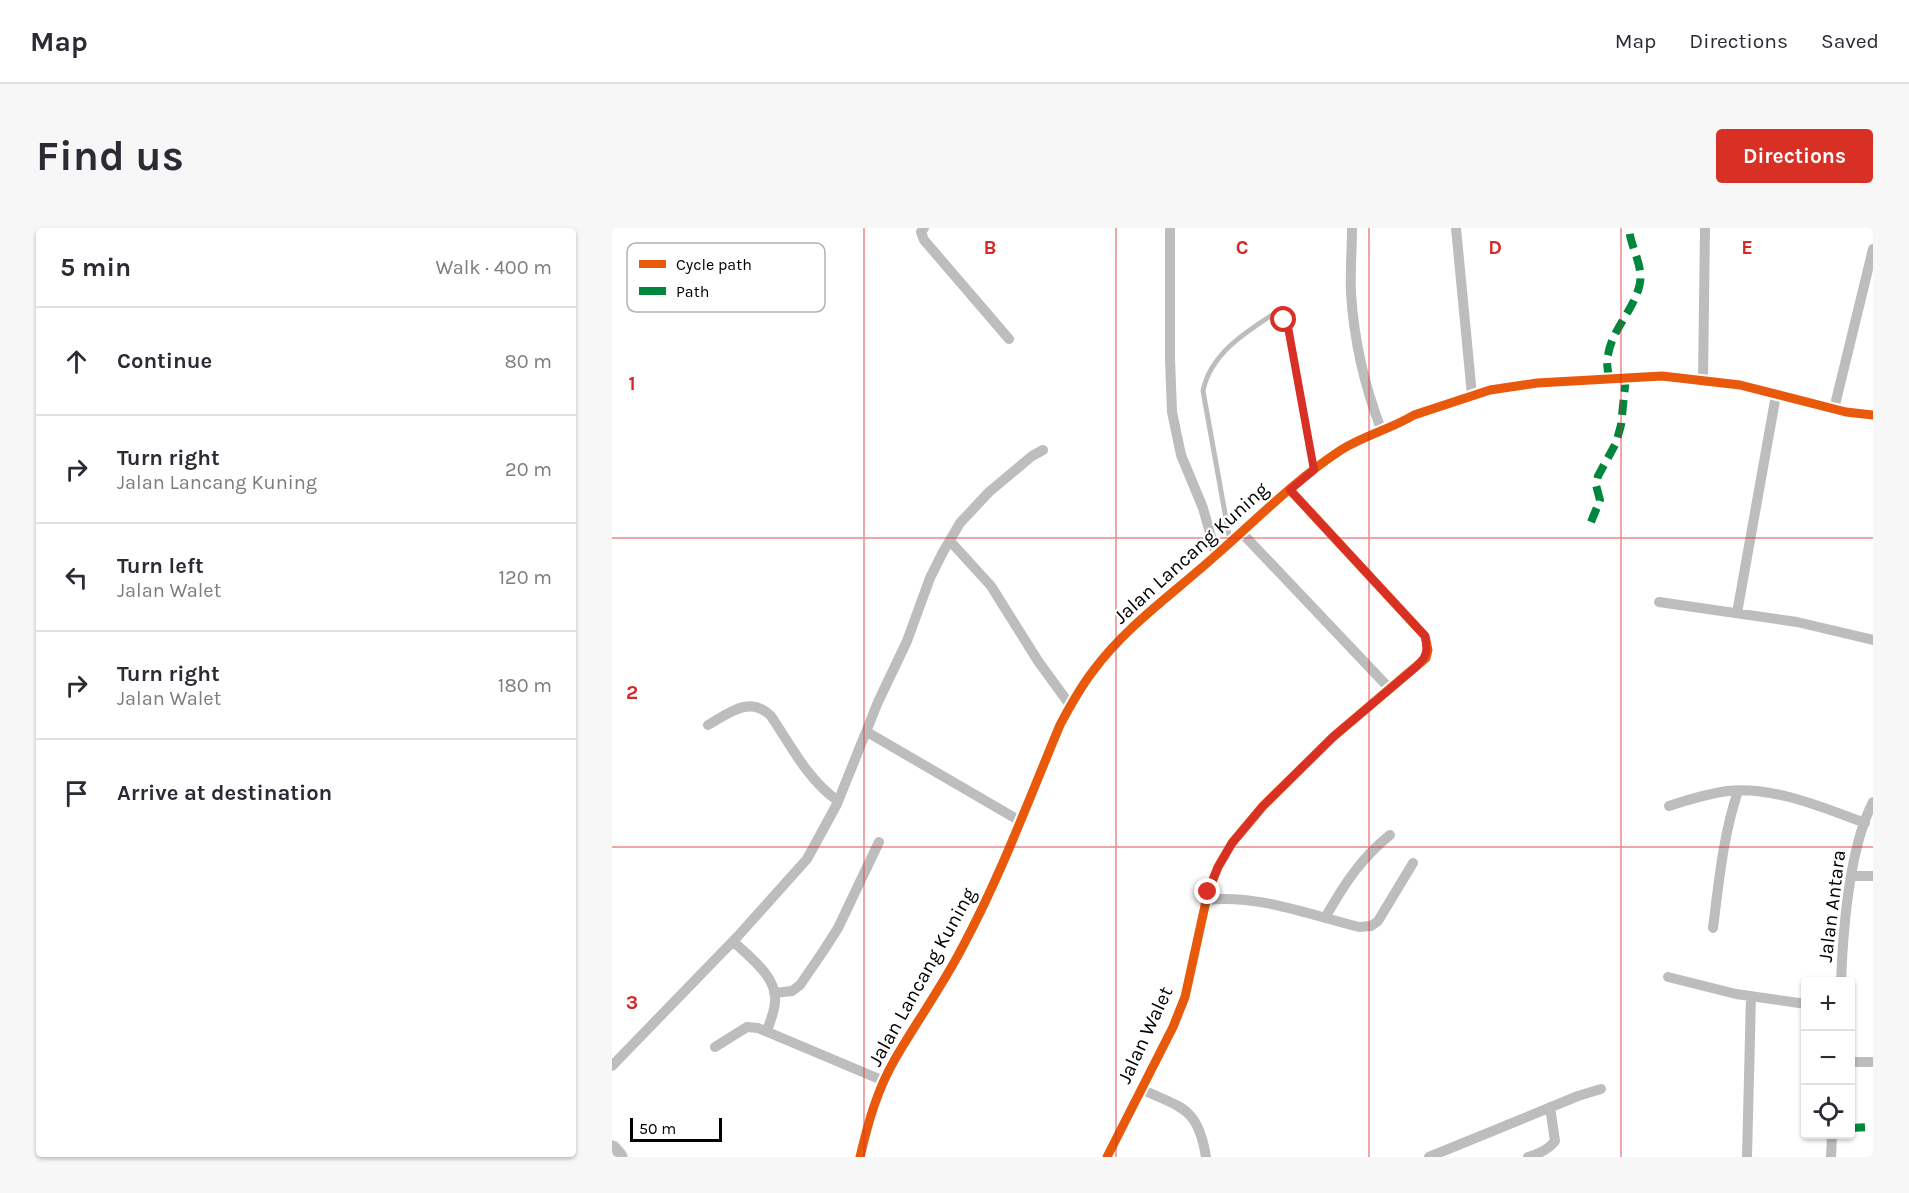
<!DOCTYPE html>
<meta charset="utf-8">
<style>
body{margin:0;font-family:Karla,sans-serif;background:#f7f7f7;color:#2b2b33}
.controls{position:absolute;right:18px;bottom:18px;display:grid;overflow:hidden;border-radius:6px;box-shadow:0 2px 4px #0004}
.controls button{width:54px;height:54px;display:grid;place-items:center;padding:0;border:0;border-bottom:2px solid #e1e1e2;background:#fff;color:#2b2b33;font:30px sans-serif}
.scale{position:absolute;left:18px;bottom:15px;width:92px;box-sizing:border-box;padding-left:6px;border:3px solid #000;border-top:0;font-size:16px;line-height:21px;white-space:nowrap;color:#000;-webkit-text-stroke:4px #fff;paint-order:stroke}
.stop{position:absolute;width:18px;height:18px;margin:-14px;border:4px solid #d93025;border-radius:50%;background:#fff}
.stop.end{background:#d93025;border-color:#fff;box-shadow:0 2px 6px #0008}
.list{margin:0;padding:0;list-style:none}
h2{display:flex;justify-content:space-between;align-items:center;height:78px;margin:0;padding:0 24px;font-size:26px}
h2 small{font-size:20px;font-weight:400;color:#7c7c81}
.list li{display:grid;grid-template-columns:39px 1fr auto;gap:18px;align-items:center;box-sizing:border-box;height:108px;padding:0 24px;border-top:2px solid #e1e1e2}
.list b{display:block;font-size:22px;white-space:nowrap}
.list p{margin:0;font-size:20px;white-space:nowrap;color:#7c7c81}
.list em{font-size:20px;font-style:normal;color:#7c7c81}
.icon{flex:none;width:33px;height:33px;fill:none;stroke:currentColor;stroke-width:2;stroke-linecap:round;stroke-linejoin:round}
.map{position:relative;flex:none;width:1261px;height:929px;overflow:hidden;border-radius:6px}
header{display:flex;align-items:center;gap:36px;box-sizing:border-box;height:84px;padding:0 30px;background:#fff;border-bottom:2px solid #e1e1e2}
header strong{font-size:28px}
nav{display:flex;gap:33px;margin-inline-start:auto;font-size:21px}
.intro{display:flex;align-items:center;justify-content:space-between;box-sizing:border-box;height:144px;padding:0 36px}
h1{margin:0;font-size:42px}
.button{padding:15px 27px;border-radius:6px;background:#d93025;color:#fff;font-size:21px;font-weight:700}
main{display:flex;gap:36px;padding:0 36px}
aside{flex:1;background:#fff;border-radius:6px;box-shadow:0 2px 4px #0004}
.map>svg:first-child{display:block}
</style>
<header>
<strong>Map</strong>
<nav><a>Map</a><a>Directions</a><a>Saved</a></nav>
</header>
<div class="intro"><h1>Find us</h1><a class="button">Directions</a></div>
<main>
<aside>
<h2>5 min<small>Walk · 400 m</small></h2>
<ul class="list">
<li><svg class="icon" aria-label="ahead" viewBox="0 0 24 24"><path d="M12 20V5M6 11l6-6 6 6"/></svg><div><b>Continue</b></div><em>80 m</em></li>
<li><svg class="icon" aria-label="right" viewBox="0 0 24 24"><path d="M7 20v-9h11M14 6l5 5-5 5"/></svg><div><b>Turn right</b><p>Jalan Lancang Kuning</p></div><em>20 m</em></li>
<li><svg class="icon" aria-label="left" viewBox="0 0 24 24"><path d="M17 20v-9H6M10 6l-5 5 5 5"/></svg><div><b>Turn left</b><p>Jalan Walet</p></div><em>120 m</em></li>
<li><svg class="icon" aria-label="right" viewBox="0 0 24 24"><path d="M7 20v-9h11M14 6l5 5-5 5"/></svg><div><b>Turn right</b><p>Jalan Walet</p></div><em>180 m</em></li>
<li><svg class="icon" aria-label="arrive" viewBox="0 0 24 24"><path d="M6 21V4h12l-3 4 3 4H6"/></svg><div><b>Arrive at destination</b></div></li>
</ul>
</aside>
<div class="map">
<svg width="1261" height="929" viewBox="0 0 1261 929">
<rect width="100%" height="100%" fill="#fff"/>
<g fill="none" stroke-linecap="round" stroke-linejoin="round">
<!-- highway casing -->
<g stroke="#dbdbdb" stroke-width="20">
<path id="highway" d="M0,922L6,929"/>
</g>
<!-- lane -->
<path stroke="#bdbdbd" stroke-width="5" d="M618,313L591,163C598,127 632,105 660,87L672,92L676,99L702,240"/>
<!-- street -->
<path stroke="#bdbdbd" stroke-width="10" d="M312,0L309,4L312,12L397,111
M558,0V131L560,184L569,227L591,280L604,327
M740,0C740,22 738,44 739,65C742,112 752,157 769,201
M844,0L860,167
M1091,152L1093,0
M1222,181L1261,21
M629,304L778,461
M338,313L379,358L426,433L458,477
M1047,374L1185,394L1261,412
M1125,385L1164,167
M96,497C117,485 138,467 159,488C179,518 196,552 226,573
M255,504L408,593
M1057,578C1075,572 1095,566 1115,563C1161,558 1210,579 1253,595
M1240,648H1261
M594,672C645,666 699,687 747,699L759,698L766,693L801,635
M713,690C731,658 749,630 778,607
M1101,700C1107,653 1111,608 1126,563
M121,713C136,728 163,747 163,770C164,781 158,793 155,803
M1056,749L1124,766L1194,776
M1229,754C1231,702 1237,620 1261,574
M162,765L180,763L188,757L212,722L226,700L267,614
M103,819L135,799L146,800L272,853
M1238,834H1261
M0,838L126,708L195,631L225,576L266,474L295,413L318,350L331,324L348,295L377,264L420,228L431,222
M529,861C570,880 586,879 594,929
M248,929C256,895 265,862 283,831C305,793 331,757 351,718C389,647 417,571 448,497C458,478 468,460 481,443C514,398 562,365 603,328C644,292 683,252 729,222C753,207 779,201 802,187L878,162L925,155L1050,148L1128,157L1234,184L1261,187
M495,929L561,799L573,769L596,664L606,639L620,615L651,578L721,509L814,430L816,422L813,408L678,262
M817,929L966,868L989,861
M916,929C927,926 936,922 943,913L938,879
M1135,929L1139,768
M1219,929L1220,906"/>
<!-- highway -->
<use href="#highway" stroke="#bdbdbd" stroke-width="18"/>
<!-- quiet -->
<path stroke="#00873e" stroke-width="8" stroke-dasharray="15 8" stroke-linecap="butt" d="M997,150C996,143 994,135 996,127C1000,101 1023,81 1028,55C1031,36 1018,18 1017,0
M979,294L988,272L984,257L986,248L1004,215L1009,197L1014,149
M1238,900L1261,899"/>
<!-- cycleway casing -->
<g stroke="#fff" stroke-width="13">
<path id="cycleway" d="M248,929C256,895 265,862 283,831C305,793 331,757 351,718C389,647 417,571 448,497C458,478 468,460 481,443C514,398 562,365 603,328C644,292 683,252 729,222C753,207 779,201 802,187L878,162L925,155L1050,148L1128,157L1234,184L1261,187
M495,929L561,799L573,769L596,664L606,639L620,615L651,578L721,509L814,430L816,422L813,408L678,262"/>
</g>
<!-- cycleway -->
<use href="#cycleway" stroke="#e8590c" stroke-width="9"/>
</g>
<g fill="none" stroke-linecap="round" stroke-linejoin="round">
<!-- route -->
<path stroke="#d93025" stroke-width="8" d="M596,664L606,639L620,615L651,578L721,509L804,439C815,428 816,423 813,408L678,262L702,242L676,99L672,92"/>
</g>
<!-- grid -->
<path fill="none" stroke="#d62828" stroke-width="1.5" stroke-opacity="0.55" d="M252,0V929M504,0V929M757,0V929M1009,0V929M0,310H1261M0,619H1261"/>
<g text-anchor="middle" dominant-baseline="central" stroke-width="4.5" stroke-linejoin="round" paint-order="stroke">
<!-- street labels -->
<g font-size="20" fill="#000" stroke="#fff">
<text transform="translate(579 325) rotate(-42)">Jalan Lancang Kuning</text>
<text transform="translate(1220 678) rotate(-83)">Jalan Antara</text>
<text transform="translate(310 749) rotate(-61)">Jalan Lancang Kuning</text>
<text transform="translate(533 807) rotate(-65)">Jalan Walet</text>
</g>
</g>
<!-- legend -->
<rect x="15" y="15" width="198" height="69" rx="9" fill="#fff" stroke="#b2b2b2" stroke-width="1.5"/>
<rect x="27" y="32" width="27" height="8" fill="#e8590c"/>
<rect x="27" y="59" width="27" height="8" fill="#00873e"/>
<g font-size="16" fill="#000">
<text x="64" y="42">Cycle path</text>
<text x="64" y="69">Path</text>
</g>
<g font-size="20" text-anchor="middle" font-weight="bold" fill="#d62828" stroke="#fff" stroke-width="4.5" stroke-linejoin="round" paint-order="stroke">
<text x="378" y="26">B</text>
<text x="630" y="26">C</text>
<text x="883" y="26">D</text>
<text x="1135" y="26">E</text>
<text x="20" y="162">1</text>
<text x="20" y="471">2</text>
<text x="20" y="781">3</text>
</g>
</svg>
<div class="controls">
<button>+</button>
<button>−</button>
<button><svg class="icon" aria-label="locate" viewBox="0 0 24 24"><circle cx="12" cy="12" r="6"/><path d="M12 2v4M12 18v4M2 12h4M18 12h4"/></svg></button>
</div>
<div class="scale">50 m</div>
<div class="stop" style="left:672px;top:92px"></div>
<div class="stop end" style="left:596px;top:664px"></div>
</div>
</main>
